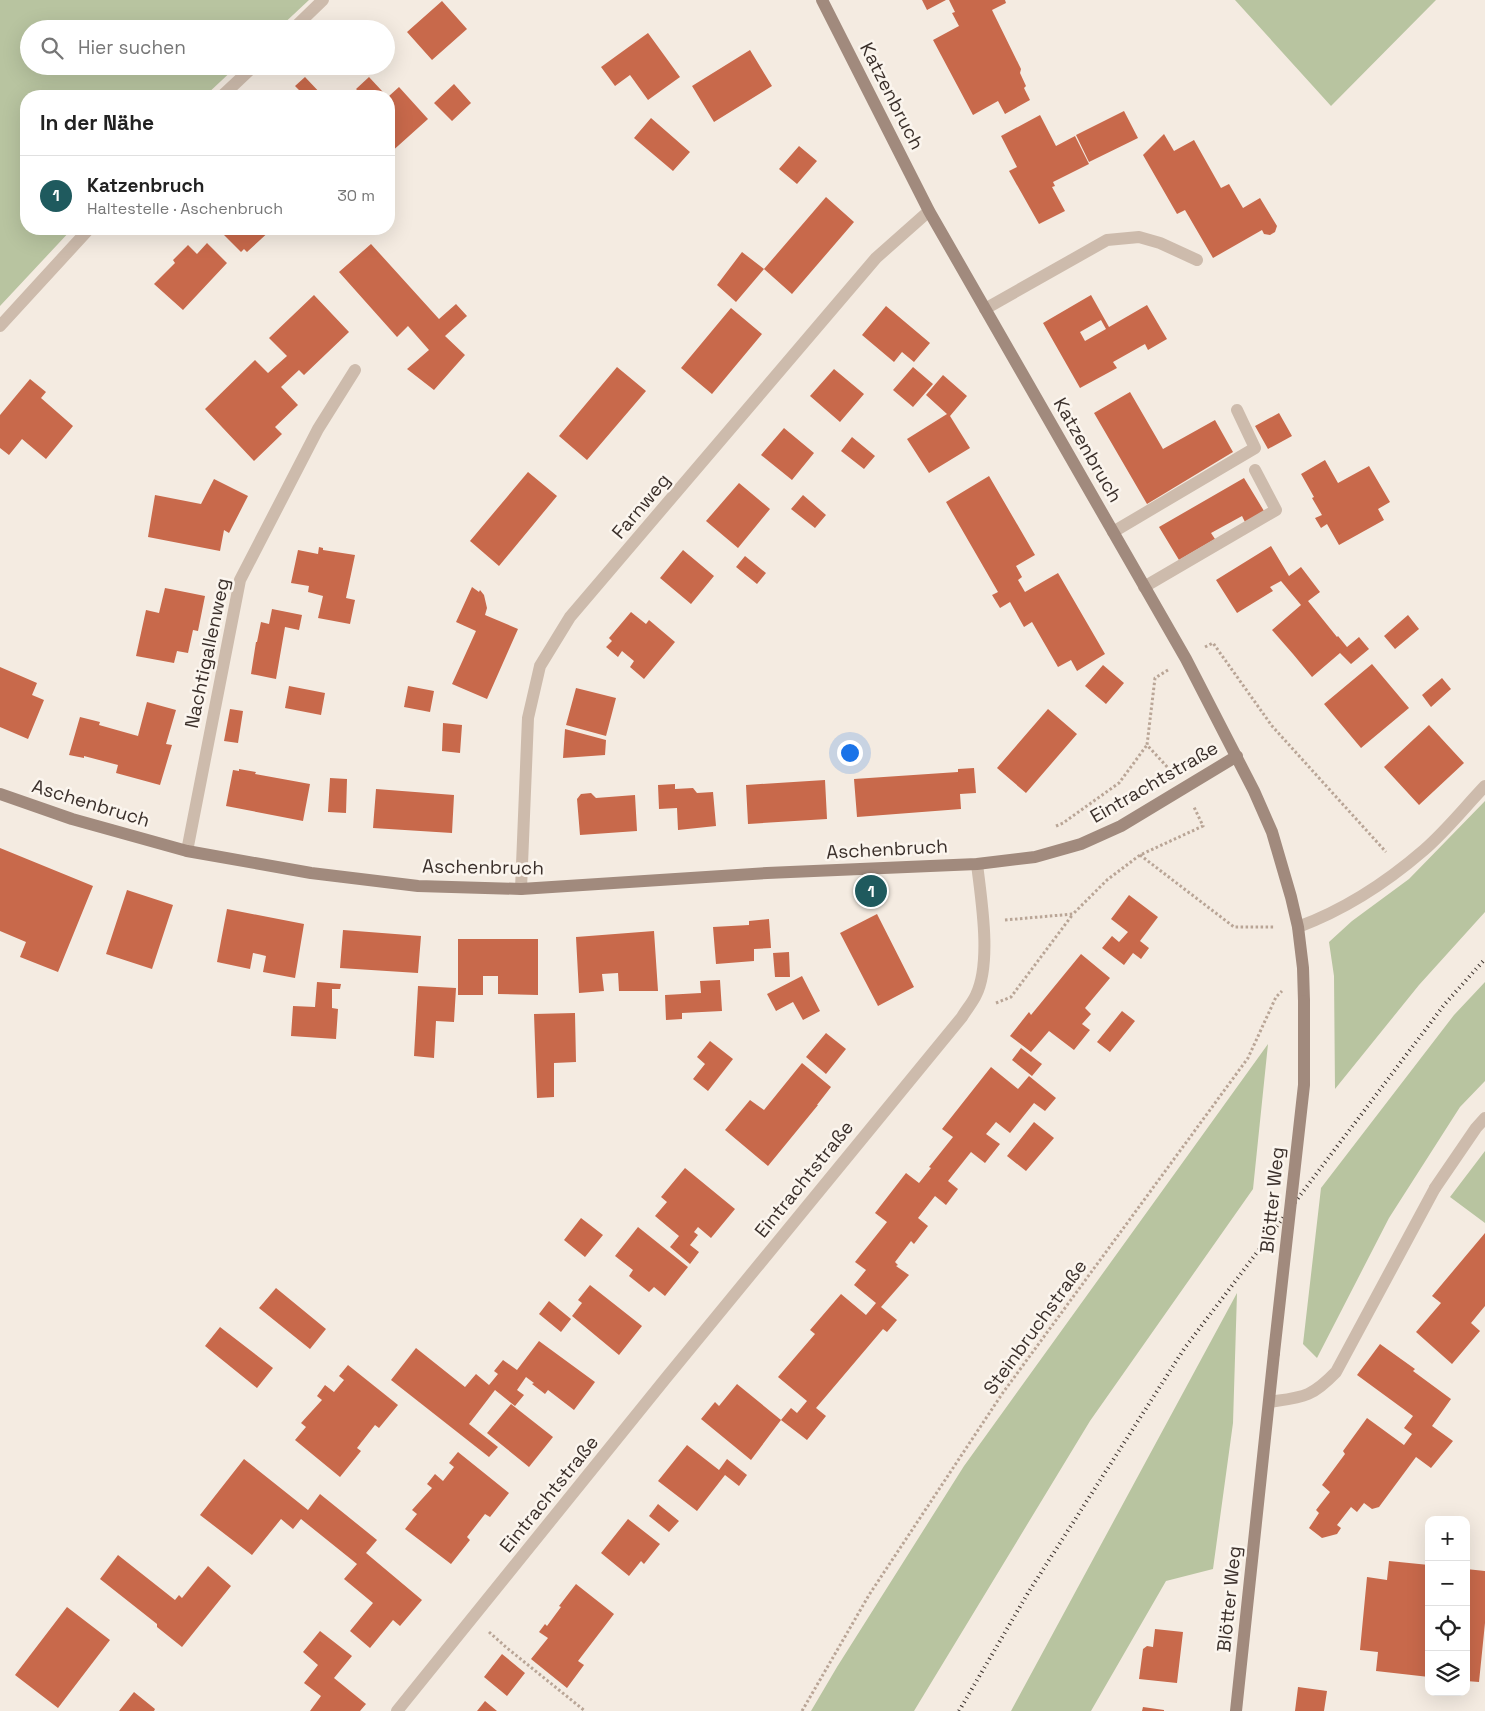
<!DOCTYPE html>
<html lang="de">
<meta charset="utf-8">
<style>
body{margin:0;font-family:"Space Grotesk",sans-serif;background:#f6f6f6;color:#222}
.controls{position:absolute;right:15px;bottom:15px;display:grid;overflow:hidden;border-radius:10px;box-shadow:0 5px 20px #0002}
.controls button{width:45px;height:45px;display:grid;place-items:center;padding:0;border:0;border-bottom:1px solid #e0e0e0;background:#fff;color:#222;font:25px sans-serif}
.you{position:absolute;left:849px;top:752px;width:18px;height:18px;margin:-12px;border:4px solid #fff;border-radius:50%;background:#1a73e8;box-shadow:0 0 0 8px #1a73e833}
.badge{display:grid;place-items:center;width:32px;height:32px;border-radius:50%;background:#1f5a5e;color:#fff;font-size:16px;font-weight:700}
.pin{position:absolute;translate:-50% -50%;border:2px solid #fff;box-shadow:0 1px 5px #0006}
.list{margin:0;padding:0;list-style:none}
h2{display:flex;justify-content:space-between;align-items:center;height:65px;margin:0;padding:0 20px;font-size:21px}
h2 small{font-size:16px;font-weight:400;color:#767676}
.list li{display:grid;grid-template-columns:32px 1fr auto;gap:15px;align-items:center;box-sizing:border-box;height:80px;padding:0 20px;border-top:1px solid #e0e0e0}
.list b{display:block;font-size:19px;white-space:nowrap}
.list p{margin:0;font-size:16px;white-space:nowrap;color:#767676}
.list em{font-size:16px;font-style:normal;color:#767676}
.icon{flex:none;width:28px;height:28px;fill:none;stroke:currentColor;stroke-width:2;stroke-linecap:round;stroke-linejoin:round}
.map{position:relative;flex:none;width:1485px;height:1711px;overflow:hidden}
.search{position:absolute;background:#fff;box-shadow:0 5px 20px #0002;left:20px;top:20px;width:375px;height:55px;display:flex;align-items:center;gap:12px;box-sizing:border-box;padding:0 18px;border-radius:28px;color:#767676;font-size:19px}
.panel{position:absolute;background:#fff;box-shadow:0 5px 20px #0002;left:20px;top:90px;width:375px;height:145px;border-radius:20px}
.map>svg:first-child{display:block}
</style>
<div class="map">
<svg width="1485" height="1711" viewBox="0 0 1485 1711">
<rect width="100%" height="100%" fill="#f4ebe1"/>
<!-- green -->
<path fill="#b8c4a0" d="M0,0H309L278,29H29V66H237L205,96H26V229H72L0,306Z
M1235,0H1436L1331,106Z
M1485,801V912L1419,985L1335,1089L1334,976L1329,942L1352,921L1409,879Z
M1485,982V1081L1460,1107L1389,1218L1317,1358L1303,1344L1321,1188L1454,1015Z
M1268,1044L1253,1189L1090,1421L914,1711H811L837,1667L964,1466Z
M1485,1151V1223L1450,1197Z
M1237,1293L1233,1423L1213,1569L1166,1581L1091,1711H1011Z"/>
<!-- building -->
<path fill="#c8694b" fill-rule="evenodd" d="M922,0H946L927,10Z
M949,0H1005L1006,3L992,10L1021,69L1020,73L1026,86L1024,88L1030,100L1005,114L998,101L973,115L933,40L959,26L952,13L955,12Z
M442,1L467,29L432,60L407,32Z
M648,33L680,77L648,100L630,75L615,86L601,67Z
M750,50L772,86L714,122L692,86Z
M305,77L323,96H305L295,86Z
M369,77L382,91L386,96H363L356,89Z
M454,84L471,103L452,121L434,103Z
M399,87L428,119L389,154V96Z
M1124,111L1138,138L1089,162L1076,135Z
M1040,115L1056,146L1075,136L1089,164L1053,182L1055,186L1052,187L1065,211L1039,224L1009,171L1017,167L1001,136Z
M651,118L690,152L673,171L634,138Z
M1164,134L1174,151L1194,140L1221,188L1229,184L1243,208L1260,198L1277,226L1275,232L1270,235L1264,234L1262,230L1213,258L1185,210L1177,214L1143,155Z
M799,146L817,161L797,184L779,169Z
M826,197L854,222L792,294L764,269L736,302L717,285L742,252L764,269Z
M218,229H272L247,252L244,249L241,252Z
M207,243L227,263L183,310L154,284L175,263L173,260L188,245L197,254Z
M371,244L439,319L456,304L467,316L445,336L465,355L434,390L407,369L429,350L408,326L397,337L339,272Z
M314,295L349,332L304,375L299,370L281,387L298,405L275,427L282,434L254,461L205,409L255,360L268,373L287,356L269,338Z
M1091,295L1109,327L1147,305L1167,339L1148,350L1145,344L1113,362L1117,368L1080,388L1043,323ZM1101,320L1106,329L1085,341L1080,332Z
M886,306L930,343L914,362L902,352L894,362L862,335Z
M731,308L762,334L712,394L681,368Z
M617,367L646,391L587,460L559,436Z
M913,367L933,384L913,407L893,390Z
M834,369L864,394L840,422L810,396Z
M943,375L967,396L950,416L970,448L929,473L907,439L947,414L926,395Z
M30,379L46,392L41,398L73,426L46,459L22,439L9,455L0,448V415Z
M1130,392L1163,449L1215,420L1233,452L1147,504L1094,413Z
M1279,413L1292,436L1268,449L1255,426Z
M784,428L814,453L792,480L761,455Z
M852,437L875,456L864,469L841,451Z
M1325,460L1338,483L1369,466L1390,502L1378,509L1384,520L1339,545L1327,524L1321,528L1315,518L1322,515L1312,498L1314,497L1301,474Z
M528,472L557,496L499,566L470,541Z
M989,476L1035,555L1016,566L1022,577L1018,580L1025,592L1058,573L1105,654L1077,671L1071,660L1058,667L1032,622L1024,627L1010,602L1000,608L992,595L998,592L946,502Z
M1244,478L1264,511L1245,522L1242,516L1211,533L1215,539L1179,560L1159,527Z
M214,479L248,496L229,533L224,530L220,551L148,537L155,495L201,504Z
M739,483L770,509L738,548L706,521Z
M803,495L826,515L815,528L791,509Z
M1271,546L1289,576L1301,567L1320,592L1308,601L1337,637L1338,636L1347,647L1359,637L1369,649L1351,664L1340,653L1312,677L1293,654L1272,630L1301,605L1281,581L1270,587L1273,591L1237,613L1216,580Z
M319,547L323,548V550L355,555L346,598L355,600L350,624L318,618L323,596L308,592L309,586L291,583L298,550L318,554Z
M683,550L714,576L691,604L660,578Z
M745,556L766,573L757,584L736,567Z
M472,587L479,592L480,590L484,595L487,608L485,615L518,629L487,699L452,684L476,631L456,622Z
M165,588L205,596L198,631L193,630L188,653L177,651L174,663L136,656L146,610L159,613Z
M272,609L302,615L299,630L285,627L276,679L251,674L256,642H257L261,622L269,624Z
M631,612L646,624L649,620L675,642L644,679L630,667L634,661L622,651L618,657L606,647L612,641L609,638Z
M1408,615L1419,629L1395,649L1384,636Z
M1372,664L1409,708L1361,748L1324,704Z
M1103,665L1124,683L1106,704L1085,686Z
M0,667L37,683L32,695L44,700L28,739L0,727Z
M1442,678L1451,689L1431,707L1422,695Z
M289,686L325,693L321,715L285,708Z
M408,686L434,691L430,712L404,707Z
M576,688L616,698L606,736L566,725Z
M147,702L176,710L166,744L172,745L160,785L116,773L118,765L84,756V758L69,755L80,717L100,722L99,725L138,736Z
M230,709L243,711L238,743L224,741Z
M1048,709L1077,734L1026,793L997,768Z
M443,723L462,725L460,753L442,751Z
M1429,725L1464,763L1419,805L1384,767Z
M565,729L606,740L605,755L563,758Z
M974,768L976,793L960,794L961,809L857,817L854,779L958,772V769Z
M239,769L256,772L255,774L310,784L303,821L226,806L233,770L239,771Z
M330,778L347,779L346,813L328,812Z
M825,780L827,819L748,824L746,785Z
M675,784V789L693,788L697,793L713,792L716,826L678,830L677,808L659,809L658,785Z
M376,789L454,795L452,833L373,828Z
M591,793L596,798L635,795L637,831L580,835L577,799L581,794Z
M0,848L93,886L58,972L20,957L26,942L0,931Z
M127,890L173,905L152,969L106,954Z
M1129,895L1158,917L1140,941L1149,948L1141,959L1133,953L1124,965L1102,948L1112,936L1119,942L1128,932L1111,919Z
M227,909L304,924L295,978L263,972L266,956L258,954L253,953L250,969L217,962Z
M877,914L914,987L878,1006L840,933Z
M769,919L771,948L754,949V961L716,964L713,927L749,925V921Z
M343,930L421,936L418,973L340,968Z
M654,931L658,991H619L618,973L602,974L604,991L579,993L576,937Z
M458,939H538V995L498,994V976H483V995H458Z
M789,952L790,977H775L773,953Z
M1081,954L1110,978L1085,1008L1091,1014L1082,1024L1090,1030L1074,1050L1049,1031L1031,1052L1010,1036L1029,1012L1031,1015Z
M802,976L820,1011L803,1020L793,1002L776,1011L767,994Z
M720,980L722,1011L682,1013V1019L666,1020L665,995L701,993L700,981Z
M317,982L341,984L340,989H332V1008L338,1009L336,1039L291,1036L293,1006L315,1007Z
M418,986L456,988L454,1022L436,1021L434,1058L414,1056Z
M1122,1011L1135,1021L1110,1052L1097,1042Z
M575,1013L576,1062L554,1063V1097L537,1098L534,1014Z
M826,1033L846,1049L826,1074L806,1057Z
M710,1041L733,1059L708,1091L693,1079L705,1064L697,1057Z
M1021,1048L1042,1064L1032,1076L1012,1060Z
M802,1063L831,1087L817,1105H818L768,1166L725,1130L750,1100L764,1110Z
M991,1067L1018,1089L1029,1076L1056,1098L1045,1111L1034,1103L1010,1133L996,1122L986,1134L1000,1144L985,1163L971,1152L948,1181L958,1189L946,1205L935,1196L918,1218L928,1226L914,1244L911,1241L895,1262L898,1265L896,1266L909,1275L881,1307L897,1320L887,1332L883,1329L816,1408L826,1416L807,1440L781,1420L791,1408L797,1413L807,1401L778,1377L815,1334L810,1330L841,1294L866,1315L876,1303L854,1285L866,1270L855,1262L887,1222L875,1213L906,1173L919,1183L931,1168L929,1167L953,1137L942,1129Z
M1034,1122L1054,1138L1026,1171L1007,1156Z
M685,1168L735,1209L711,1238L698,1227L694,1232L698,1235L690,1245L699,1252L690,1264L670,1247L679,1236L655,1216L667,1202L661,1197Z
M581,1218L603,1235L585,1257L564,1240Z
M638,1227L688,1267L665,1296L654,1287L649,1292L629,1276L633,1270L615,1256Z
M1485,1233V1306L1471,1323L1480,1331L1452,1364L1416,1332L1441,1303L1432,1296Z
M590,1285L642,1326L619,1355L572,1316L582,1303L578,1300Z
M276,1288L326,1329L310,1349L259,1308Z
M549,1301L571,1319L561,1332L539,1314Z
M220,1327L273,1368L257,1388L205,1346Z
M539,1341L595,1382L574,1410L548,1390L545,1394L532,1384L534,1383L526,1377L517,1390L524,1395L515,1406L495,1390L469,1424L498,1447L489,1457L391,1380L416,1348L465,1387L476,1374L489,1385L498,1374L494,1371L503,1360L517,1370Z
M1380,1344L1415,1369L1413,1371L1451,1399L1432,1426L1453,1441L1431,1468L1416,1457L1379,1507L1372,1509L1364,1503L1357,1512L1351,1507L1337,1525L1341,1528L1337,1534L1322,1538L1309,1528L1319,1513L1316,1510L1330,1492L1322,1485L1345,1454L1343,1451L1367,1418L1404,1445L1412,1434L1404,1428L1413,1416L1357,1375Z
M348,1365L398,1405L379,1428L375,1425L357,1448L361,1451L340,1477L295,1440L306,1427L301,1423L322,1400L317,1396L325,1385L334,1392L344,1380L339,1376Z
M737,1384L781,1420L751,1460L701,1419L715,1402L719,1406Z
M511,1404L553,1437L529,1467L487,1433Z
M687,1445L719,1470L727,1459L747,1475L739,1486L725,1475L697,1511L658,1481Z
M458,1452L509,1493L490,1517L485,1514L467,1537L470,1540L451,1564L405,1529L417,1514L412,1510L432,1488L427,1484L435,1474L443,1481L454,1467L449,1463Z
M244,1459L308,1510L320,1494L377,1540L366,1553L422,1600L400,1626L393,1620L370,1648L350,1631L373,1603L344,1579L357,1564L301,1519L293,1529L281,1519L252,1555L200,1515Z
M658,1504L679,1521L669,1532L649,1516Z
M628,1519L660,1544L644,1564L641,1561L629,1576L601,1553Z
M118,1555L175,1600L179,1595L182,1598L208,1566L231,1586L182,1647L157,1627V1624L100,1579Z
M1389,1561L1429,1565V1677L1376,1671L1378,1652L1360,1650L1367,1577L1387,1580Z
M1466,1569L1485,1571V1623L1479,1682L1466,1681Z
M576,1584L614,1614L578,1661L584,1665L567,1688L531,1659L548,1638L539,1632L545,1624L547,1626L561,1607L559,1606Z
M67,1607L110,1640L58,1708L15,1675Z
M1155,1629L1183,1632L1177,1683L1139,1679L1143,1649L1147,1646L1153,1647Z
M320,1631L352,1656L334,1678L366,1704L360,1711H310L321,1696L304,1683L318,1665L303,1652Z
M502,1654L525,1673L507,1696L484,1677Z
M1298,1687L1327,1691L1324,1711H1295Z
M134,1692L155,1709L154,1711H119Z
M485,1701L497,1711H477Z
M1143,1707L1164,1710V1711H1142Z"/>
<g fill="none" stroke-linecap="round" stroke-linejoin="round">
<!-- path -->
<path stroke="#b9a596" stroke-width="3" stroke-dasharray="2.5 2.5" stroke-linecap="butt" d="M1205,647L1213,643L1272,726L1386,852
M1168,670L1155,678L1147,745L1170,770
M1056,826L1063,823L1119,783L1147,745
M1140,855L1234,927H1275
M1005,920L1073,914L1107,880L1140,855L1203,826L1194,807
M996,1003L1011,997L1073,914
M489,1632L507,1648L585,1711
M802,1711L869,1595L1002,1394L1248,1058L1276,997L1282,991"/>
<!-- lane -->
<path stroke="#cdbbac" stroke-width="12" d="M985,309L1107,240L1139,237L1160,243L1197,260
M1113,532L1255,448L1237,410
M1144,587L1276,510L1255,470
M1298,927C1344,910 1387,882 1424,850C1446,831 1465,807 1485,786
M1435,1188L1476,1128L1485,1118"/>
<!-- street -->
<path stroke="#cdbbac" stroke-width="12" d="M293,29L323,0
M222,96L254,66
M0,326L89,229
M187,851L240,580L318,429L355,370
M521,889L528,718L540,666L570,617L876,258L929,211
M1269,1402C1303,1397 1311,1398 1336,1372L1435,1188
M397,1711L666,1378L962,1017C966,1010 973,1002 976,995C992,962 981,899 977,864"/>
<!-- secondary -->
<path stroke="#a18a7d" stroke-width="12" d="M822,0L929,211L1186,659L1254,791L1272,832L1291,897L1298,927L1303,968L1304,1001
M0,794L72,819L187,851L311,873L418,886L521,889L767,873L977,864L1035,857L1081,844L1121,826L1237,756
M1236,1711L1274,1353"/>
<!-- rail -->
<path stroke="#3b302b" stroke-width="4" stroke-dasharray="1 4" stroke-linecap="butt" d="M959,1711L1028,1593L1184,1349L1444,1005L1485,959"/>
<!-- secondary-bridge -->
<path stroke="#a18a7d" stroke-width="12" d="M1274,1353L1304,1085V1001"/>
</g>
<g text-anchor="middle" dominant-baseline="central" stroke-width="5" stroke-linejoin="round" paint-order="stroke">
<!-- street labels -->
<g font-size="19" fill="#3b302b" stroke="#fbf5ee">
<text transform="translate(892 96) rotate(63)">Katzenbruch</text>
<text transform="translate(1088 450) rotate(60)">Katzenbruch</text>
<text transform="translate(641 506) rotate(-50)">Farnweg</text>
<text transform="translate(207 653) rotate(-78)">Nachtigallenweg</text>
<text transform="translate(1154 782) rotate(-30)">Eintrachtstraße</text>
<text transform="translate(91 803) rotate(17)">Aschenbruch</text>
<text transform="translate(887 849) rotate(-3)">Aschenbruch</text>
<text transform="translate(483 867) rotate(1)">Aschenbruch</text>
<text transform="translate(804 1179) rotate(-51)">Eintrachtstraße</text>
<text transform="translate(1272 1200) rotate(-84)">Blötter Weg</text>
<text transform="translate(1035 1327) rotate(-54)">Steinbruchstraße</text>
<text transform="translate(549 1494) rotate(-51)">Eintrachtstraße</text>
<text transform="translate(1229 1599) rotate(-84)">Blötter Weg</text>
</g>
</g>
</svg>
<div class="controls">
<button>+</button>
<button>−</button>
<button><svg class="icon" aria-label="locate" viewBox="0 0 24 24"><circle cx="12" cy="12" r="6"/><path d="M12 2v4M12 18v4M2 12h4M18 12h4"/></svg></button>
<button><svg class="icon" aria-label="layers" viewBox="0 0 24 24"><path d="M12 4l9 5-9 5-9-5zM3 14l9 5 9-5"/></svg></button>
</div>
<div class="you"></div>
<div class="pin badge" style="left:871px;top:891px">1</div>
<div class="search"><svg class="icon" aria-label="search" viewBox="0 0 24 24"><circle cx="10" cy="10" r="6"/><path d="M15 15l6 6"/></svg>Hier suchen</div>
<section class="panel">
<h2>In der Nähe<small></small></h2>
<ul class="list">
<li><span class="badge">1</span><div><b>Katzenbruch</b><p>Haltestelle · Aschenbruch</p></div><em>30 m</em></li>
</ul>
</section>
</div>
